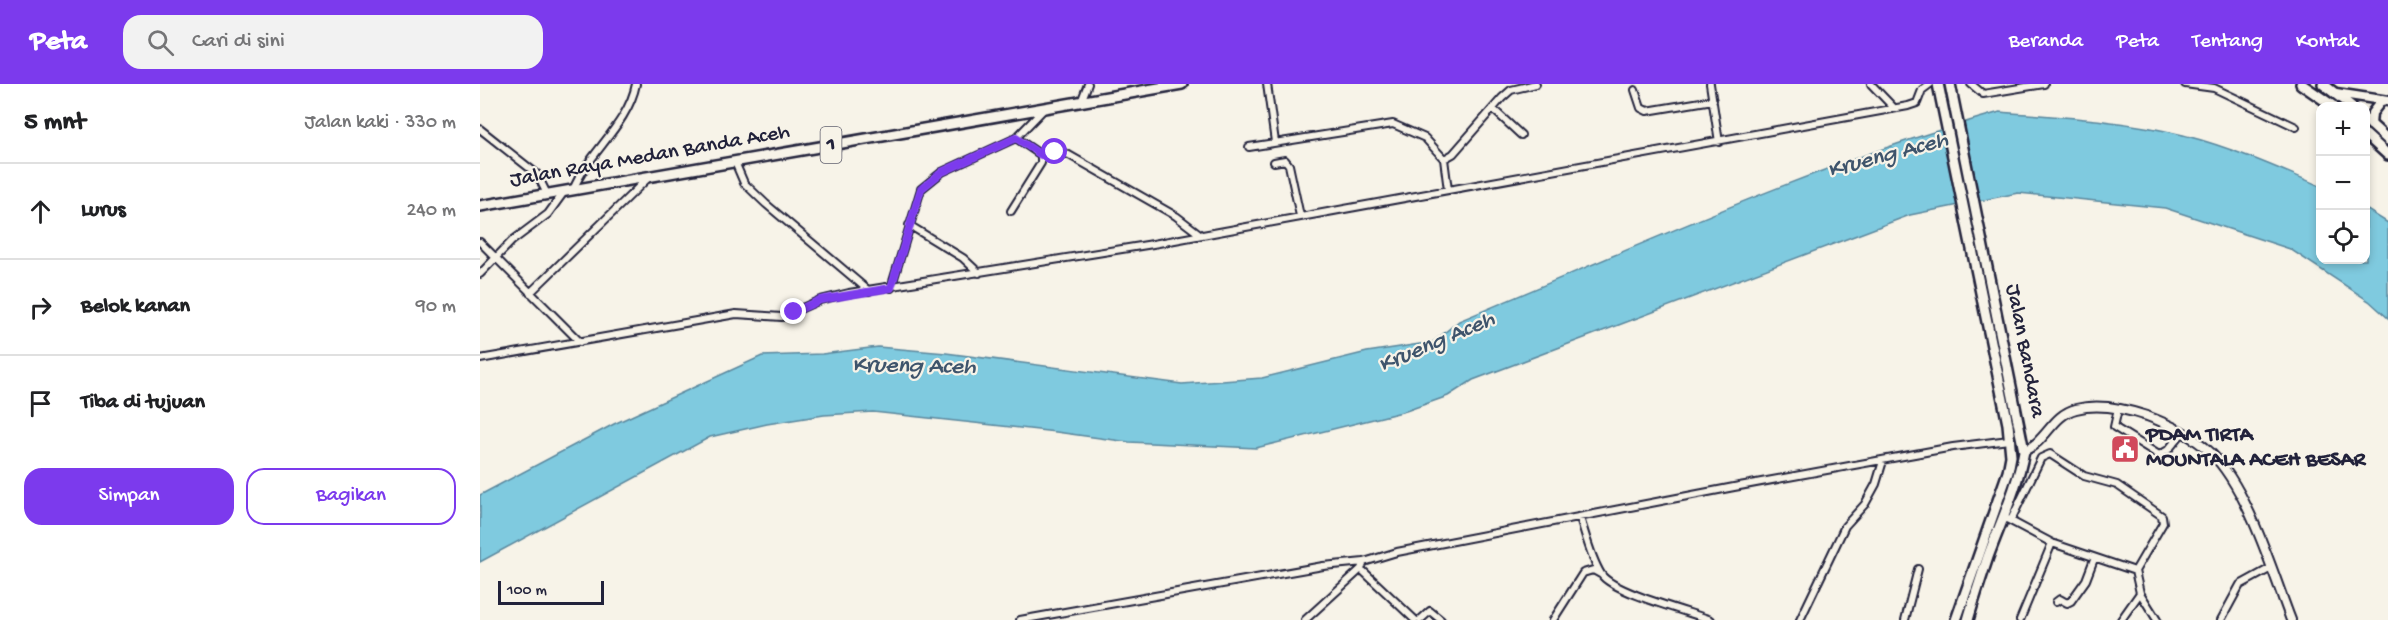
<!DOCTYPE html>
<html lang="id">
<meta charset="utf-8">
<style>
body{margin:0;font-family:"Gochi Hand",sans-serif;background:#f2f2f2;color:#202124}
.controls{position:absolute;right:18px;top:18px;display:grid;overflow:hidden;border-radius:12px;box-shadow:0 3px 9px #0003}
.controls button{width:54px;height:54px;display:grid;place-items:center;padding:0;border:0;border-bottom:2px solid #e0e0e0;background:#fff;color:#202124;font:30px sans-serif}
.scale{position:absolute;left:18px;bottom:15px;width:106px;box-sizing:border-box;padding-left:6px;border:3px solid #22223b;border-top:0;font-size:16px;line-height:21px;white-space:nowrap;color:#22223b;-webkit-text-stroke:4px #f7f3e8;paint-order:stroke}
.stop{position:absolute;width:18px;height:18px;margin:-14px;border:4px solid #7c3aed;border-radius:50%;background:#fff}
.stop.end{background:#7c3aed;border-color:#fff;box-shadow:0 2px 6px #0008}
.list{margin:0;padding:0;list-style:none}
h2{display:flex;justify-content:space-between;align-items:center;height:78px;margin:0;padding:0 24px;font-size:26px}
h2 small{font-size:20px;font-weight:400;color:#757577}
.list li{display:grid;grid-template-columns:39px 1fr auto;gap:18px;align-items:center;box-sizing:border-box;height:96px;padding:0 24px;border-top:2px solid #e0e0e0}
.list b{display:block;font-size:22px;white-space:nowrap}
.list em{font-size:20px;font-style:normal;color:#757577}
.actions{display:flex;gap:12px;padding:18px 24px}
.actions a{flex:1;padding:14px 0;border:2px solid #7c3aed;border-radius:18px;text-align:center;font-size:21px;color:#7c3aed}
.actions .main{background:#7c3aed;color:#fff}
.icon{flex:none;width:33px;height:33px;fill:none;stroke:currentColor;stroke-width:2;stroke-linecap:round;stroke-linejoin:round}
.map{position:relative;flex:none;width:1908px;height:536px;overflow:hidden}
header{display:flex;align-items:center;gap:36px;box-sizing:border-box;height:84px;padding:0 30px;background:#7c3aed;color:#fff}
header strong{font-size:28px}
nav{display:flex;gap:33px;margin-inline-start:auto;font-size:21px}
.search{width:420px;height:54px;background:#f2f2f2;display:flex;align-items:center;gap:15px;box-sizing:border-box;padding:0 21px;border-radius:18px;color:#757577;font-size:22px}
main{display:flex}
aside{flex:1;background:#fff}
.map>svg:first-child{display:block}
</style>
<header>
<strong>Peta</strong>
<div class="search"><svg class="icon" aria-label="search" viewBox="0 0 24 24"><circle cx="10" cy="10" r="6"/><path d="M15 15l6 6"/></svg>Cari di sini</div>
<nav><a>Beranda</a><a>Peta</a><a>Tentang</a><a>Kontak</a></nav>
</header>
<main>
<aside>
<h2>5 mnt<small>Jalan kaki · 330 m</small></h2>
<ul class="list">
<li><svg class="icon" aria-label="ahead" viewBox="0 0 24 24"><path d="M12 20V5M6 11l6-6 6 6"/></svg><div><b>Lurus</b></div><em>240 m</em></li>
<li><svg class="icon" aria-label="right" viewBox="0 0 24 24"><path d="M7 20v-9h11M14 6l5 5-5 5"/></svg><div><b>Belok kanan</b></div><em>90 m</em></li>
<li><svg class="icon" aria-label="arrive" viewBox="0 0 24 24"><path d="M6 21V4h12l-3 4 3 4H6"/></svg><div><b>Tiba di tujuan</b></div></li>
</ul>
<div class="actions"><a class="main">Simpan</a><a>Bagikan</a></div>
</aside>
<div class="map">
<svg width="1908" height="536" viewBox="0 0 1908 536">
<rect width="100%" height="100%" fill="#f7f3e8"/>
<filter id="ink" filterUnits="userSpaceOnUse"><feTurbulence type="fractalNoise" baseFrequency=".0167" numOctaves="2"/><feDisplacementMap in="SourceGraphic" scale="12" xChannelSelector="R" yChannelSelector="G"/><feConvolveMatrix kernelMatrix="1 2 1 2 8 2 1 2 1" color-interpolation-filters="sRGB"/></filter>
<g filter="url(#ink)">
<!-- water -->
<path fill="#7fcadf" stroke="#5a879d" stroke-width="1.5" d="M1520,28C1581,33 1643,36 1703,51C1750,63 1796,83 1840,102V176H1886V125L1908,139V234L1889,217L1810,165L1685,124L1538,109L1430,131L993,296L968,312L926,327L776,364L649,358L576,348L393,328L344,331L287,340L230,353L0,478V411L134,340L282,272L342,270L398,263L466,269L702,300L782,294L887,268L953,258L979,237C1157,163 1334,80 1520,28Z"/>
<g fill="none" stroke-linecap="round" stroke-linejoin="round">
<!-- minor casing -->
<g stroke="#22223b" stroke-width="10">
<path id="minor" d="M787,0L795,58
M1230,0L1239,58
M1391,0L1414,24
M1491,0L1503,10L1564,0
M1705,0L1734,4L1816,43
M1155,6L1161,24L1167,27L1233,16
M601,18L608,0
M1013,25L1041,51
M0,45L57,90L67,110
M536,54L561,71L579,67L589,71L696,132L721,151
M769,63L913,40L945,54L964,75
M255,78L264,99L286,120L389,207
M794,78L805,76L809,81L820,132
M93,106C108,69 148,41 156,0
M968,106L964,75L973,70L1022,14L1031,6L1056,0
M531,127L561,79V71
M429,141L483,174L499,189
M0,158L100,258
M0,190L32,157L68,130L84,108
M411,204L441,105L462,88L536,54L565,24
M50,209L168,94
M0,275L256,230L302,233L340,216L369,209L673,160L1428,22L1437,19L1442,6L1450,0
M1638,325L1634,343L1679,371L1688,366L1703,348
M1100,434C1106,452 1111,474 1121,490C1132,508 1209,528 1231,536
M1527,435L1572,459L1540,536
M1531,436L1561,374L1570,370L1604,392L1637,401L1682,432L1683,439L1655,487
M1572,459L1655,487L1660,509L1677,536
M881,485L935,536
M1576,518L1580,515L1587,519L1591,517L1606,496L1614,475
M540,536L843,482L884,478
M825,536L881,485L884,478L917,468L1254,403L1473,363L1529,356
M940,536L950,527L961,536
M1073,536L1103,489L1113,486L1122,491
M1320,536L1365,442L1385,420L1396,400L1403,377
M1425,536L1438,485
M1641,536L1660,509
M1741,536L1760,501L1791,484"/>
</g>
<!-- tertiary casing -->
<g stroke="#22223b" stroke-width="12">
<path id="tertiary" d="M1544,367C1567,357 1572,331 1596,325C1618,319 1646,325 1667,332C1691,341 1712,351 1730,368C1768,404 1792,487 1811,536"/>
</g>
<!-- secondary casing -->
<g stroke="#22223b" stroke-width="13">
<path id="secondary" d="M1856,9L1908,17
M1891,41L1892,29L1902,16"/>
</g>
<!-- trunk casing -->
<g stroke="#22223b" stroke-width="14">
<path id="trunk" d="M1458,0L1528,340L1531,372L1528,388L1476,536
M1470,0L1544,367C1537,405 1521,437 1508,473C1501,494 1494,515 1488,536
M1821,0L1853,22
M1843,0L1871,22
M1886,36L1908,56
M1886,51L1908,71
M0,122L702,0"/>
</g>
<!-- minor -->
<use href="#minor" stroke="#f7f3e8" stroke-width="6"/>
<!-- tertiary -->
<use href="#tertiary" stroke="#f7f3e8" stroke-width="8"/>
<!-- secondary -->
<use href="#secondary" stroke="#f7f3e8" stroke-width="8"/>
<!-- trunk -->
<use href="#trunk" stroke="#f7f3e8" stroke-width="9"/>
</g>
</g>
<g fill="none" stroke-linecap="round" stroke-linejoin="round" filter="url(#ink)">
<!-- route -->
<path stroke="#7c3aed" stroke-width="8" d="M314,228L340,216L411,204L441,105L462,88L536,54L561,71L575,68"/>
</g>
<!-- icons -->
<defs>
<g id="civic-square" transform="scale(1.5)"><rect x="-9" y="-9" width="18" height="18" rx="4" fill="#d1495b" stroke="#f7f3e8"/><path d="M-.6-6.5H3V-4.5H.6V-3L4-1V1h2V6H-6V1h2V-1L-.6-3ZM-1.2 2.5V6h2.4V2.5Z" fill="#fff"/></g>
</defs>
<g fill-rule="evenodd">
<use href="#civic-square" x="1645" y="365"/>
</g>
<g text-anchor="middle" dominant-baseline="central" stroke-width="4.5" stroke-linejoin="round" paint-order="stroke">
<!-- shield labels -->
<rect fill="#f7f3e8" stroke="#62616f" stroke-width="1.5" x="340.5" y="43" width="21" height="36" rx="4.5"/>
<g font-size="21" font-weight="bold" fill="#22223b">
<text x="351" y="61">1</text>
</g>
<!-- street labels -->
<g font-size="22" fill="#22223b" stroke="#f7f3e8">
<text transform="translate(170 73) rotate(-10)">Jalan Raya Medan Banda Aceh</text>
<text transform="translate(1544 267) rotate(79)">Jalan Bandara</text>
</g>
<!-- poi labels -->
<g font-size="22" font-weight="bold" fill="#22223b" stroke="#f7f3e8" text-anchor="start">
<text x="1666" y="352">PDAM TIRTA<tspan x="1666" dy="25">MOUNTALA ACEH BESAR</tspan></text>
</g>
<!-- water labels -->
<g font-size="24" font-style="italic" fill="#3e546c" stroke="#f7f3e8">
<text transform="translate(1408 72) rotate(-15)">Krueng Aceh</text>
<text transform="translate(957 259) rotate(-23)">Krueng Aceh</text>
<text transform="translate(434 283) rotate(1)">Krueng Aceh</text>
</g>
</g>
</svg>
<div class="controls">
<button>+</button>
<button>−</button>
<button><svg class="icon" aria-label="locate" viewBox="0 0 24 24"><circle cx="12" cy="12" r="6"/><path d="M12 2v4M12 18v4M2 12h4M18 12h4"/></svg></button>
</div>
<div class="scale">100 m</div>
<div class="stop" style="left:575px;top:68px"></div>
<div class="stop end" style="left:314px;top:228px"></div>
</div>
</main>
